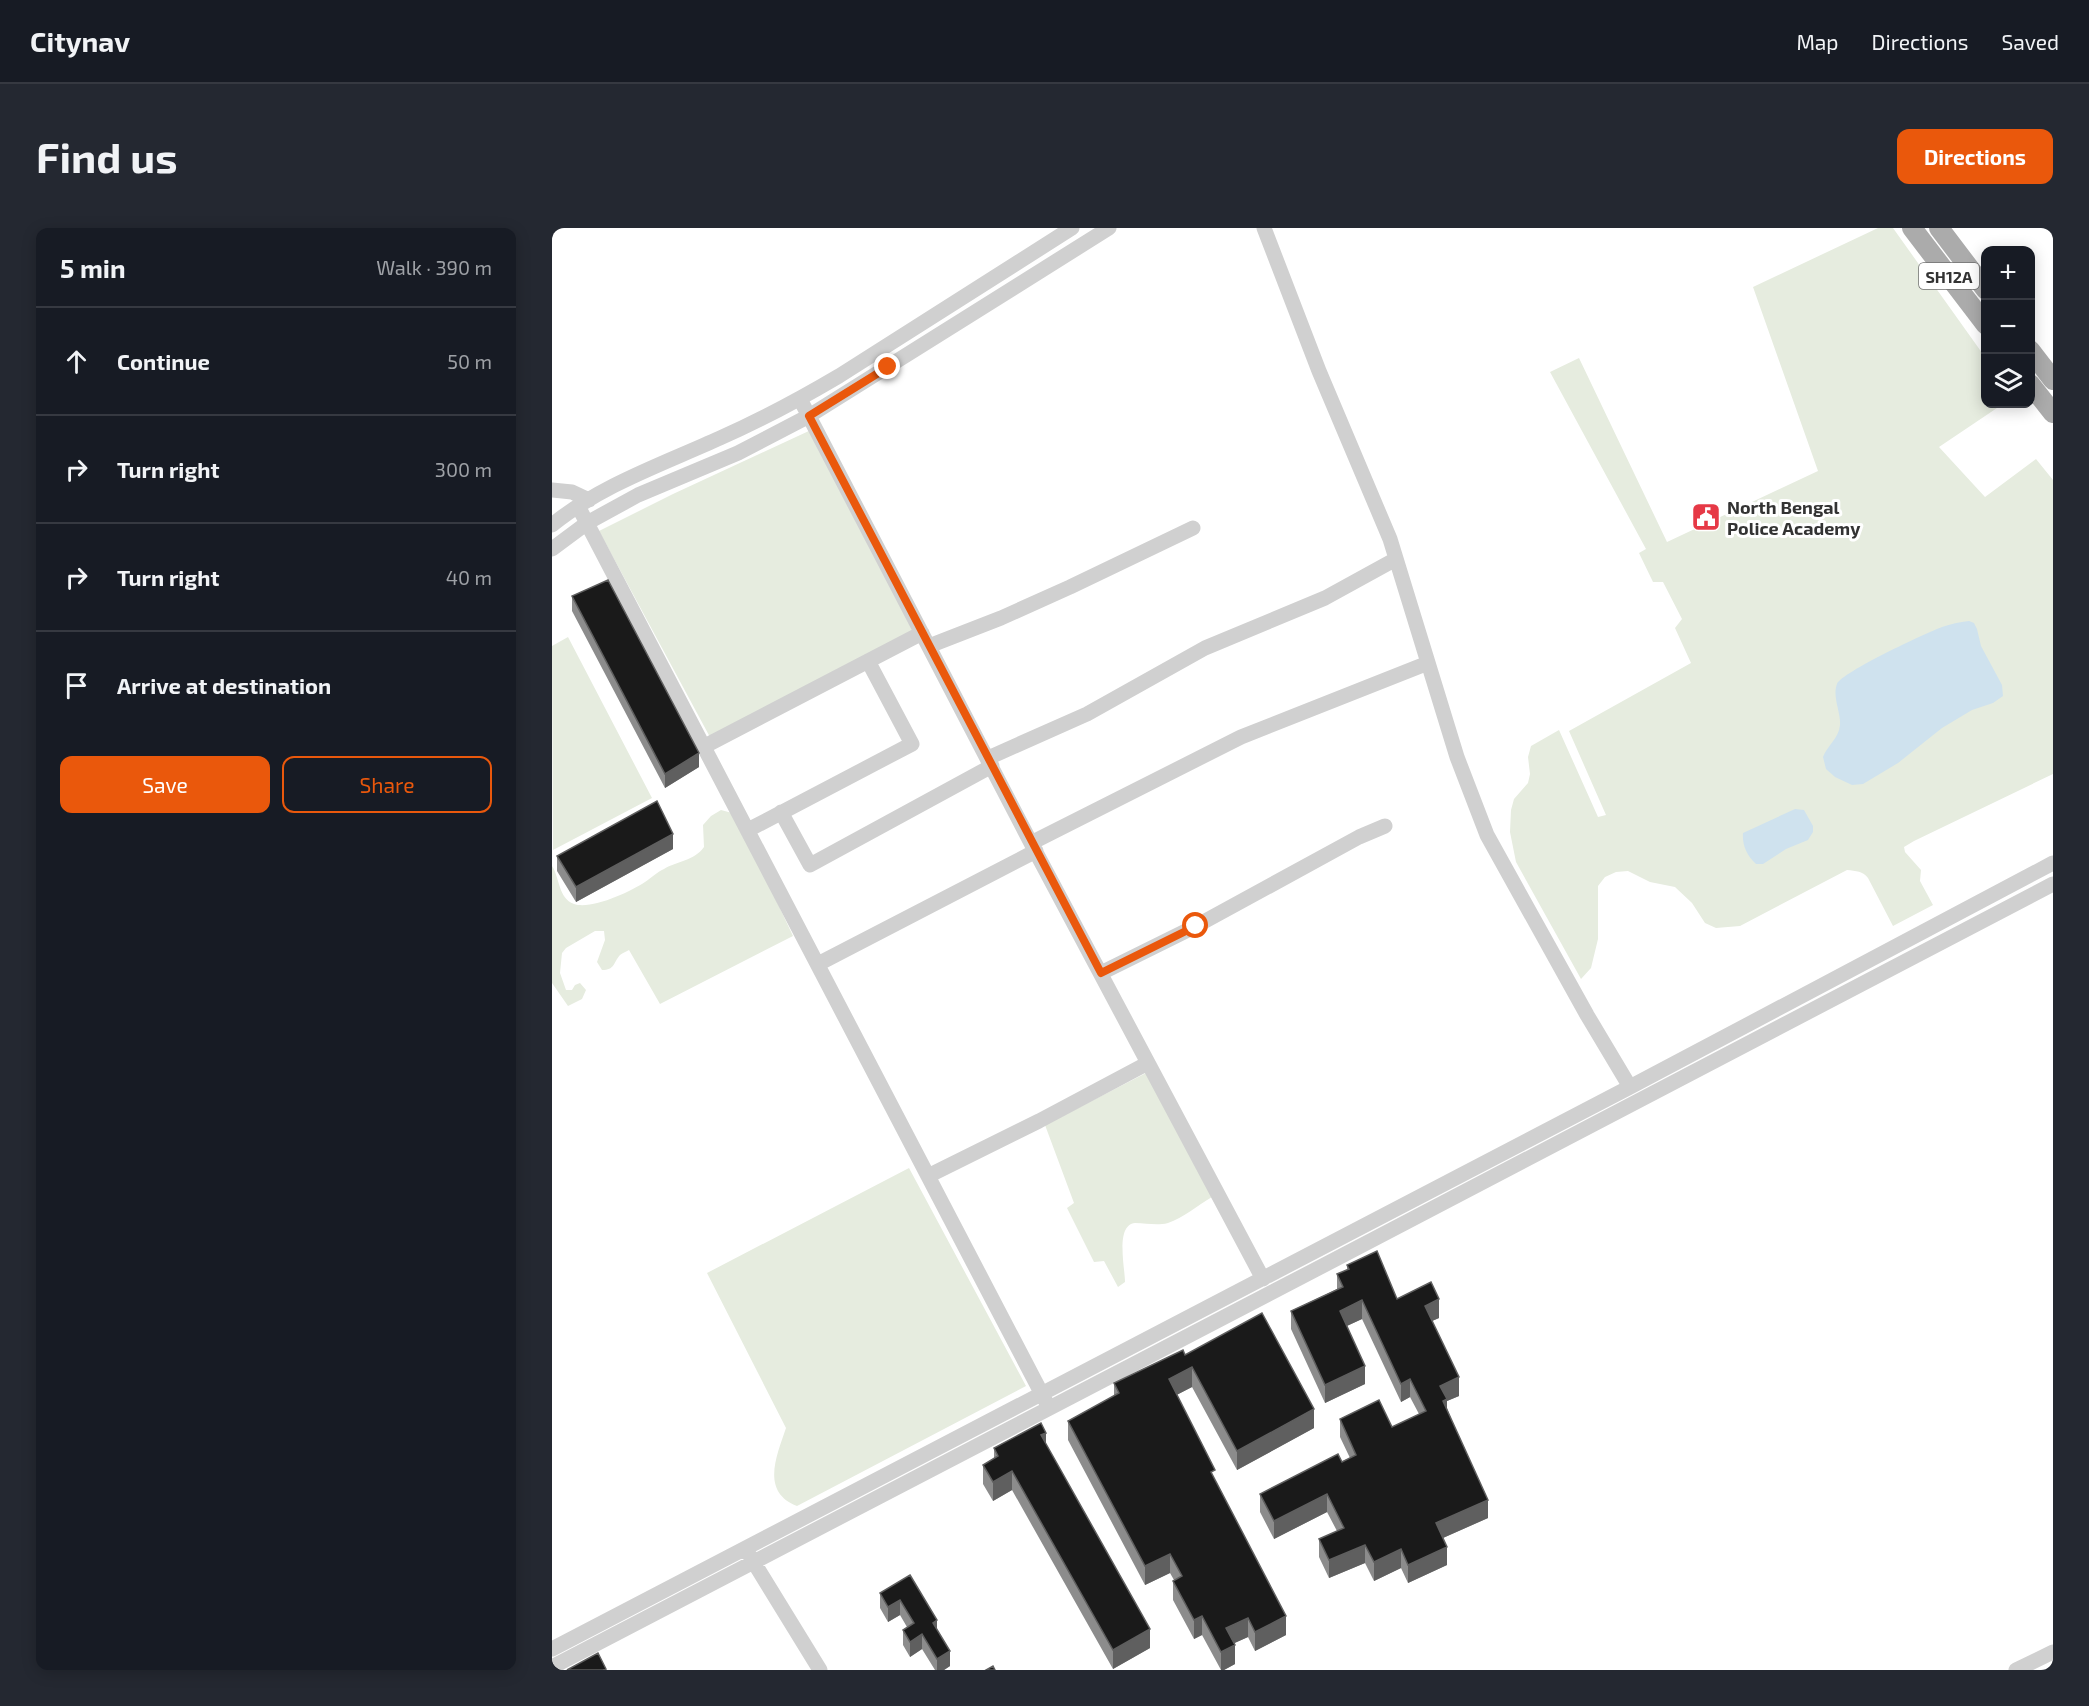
<!DOCTYPE html>
<meta charset="utf-8">
<style>
body{margin:0;font-family:"Exo 2",sans-serif;background:#242831;color:#f1f3f6}
.controls{position:absolute;right:18px;top:18px;display:grid;overflow:hidden;border-radius:12px;box-shadow:0 3px 15px #0003}
.controls button{width:54px;height:54px;display:grid;place-items:center;padding:0;border:0;border-bottom:2px solid #363941;background:#171b24;color:#f1f3f6;font:30px sans-serif}
.stop{position:absolute;width:18px;height:18px;margin:-14px;border:4px solid #ea580c;border-radius:50%;background:#fff}
.stop.end{background:#ea580c;border-color:#fff;box-shadow:0 2px 6px #0008}
.list{margin:0;padding:0;list-style:none}
h2{display:flex;justify-content:space-between;align-items:center;height:78px;margin:0;padding:0 24px;font-size:26px}
h2 small{font-size:20px;font-weight:400;color:#9ea1a6}
.list li{display:grid;grid-template-columns:39px 1fr auto;gap:18px;align-items:center;box-sizing:border-box;height:108px;padding:0 24px;border-top:2px solid #363941}
.list b{display:block;font-size:22px;white-space:nowrap}
.list em{font-size:20px;font-style:normal;color:#9ea1a6}
.actions{display:flex;gap:12px;padding:18px 24px}
.actions a{flex:1;padding:14px 0;border:2px solid #ea580c;border-radius:12px;text-align:center;font-size:21px;color:#ea580c}
.actions .main{background:#ea580c;color:#fff}
.icon{flex:none;width:33px;height:33px;fill:none;stroke:currentColor;stroke-width:2;stroke-linecap:round;stroke-linejoin:round}
.map{position:relative;flex:none;width:1501px;height:1442px;overflow:hidden;border-radius:12px}
header{display:flex;align-items:center;gap:36px;box-sizing:border-box;height:84px;padding:0 30px;background:#171b24;border-bottom:2px solid #363941}
header strong{font-size:28px}
nav{display:flex;gap:33px;margin-inline-start:auto;font-size:21px}
.intro{display:flex;align-items:center;justify-content:space-between;box-sizing:border-box;height:144px;padding:0 36px}
h1{margin:0;font-size:42px}
.button{padding:15px 27px;border-radius:12px;background:#ea580c;color:#fff;font-size:21px;font-weight:700}
main{display:flex;gap:36px;padding:0 36px}
aside{flex:1;background:#171b24;border-radius:12px;box-shadow:0 3px 15px #0003}
.map>svg:first-child{display:block}
</style>
<header>
<strong>Citynav</strong>
<nav><a>Map</a><a>Directions</a><a>Saved</a></nav>
</header>
<div class="intro"><h1>Find us</h1><a class="button">Directions</a></div>
<main>
<aside>
<h2>5 min<small>Walk · 390 m</small></h2>
<ul class="list">
<li><svg class="icon" aria-label="ahead" viewBox="0 0 24 24"><path d="M12 20V5M6 11l6-6 6 6"/></svg><div><b>Continue</b></div><em>50 m</em></li>
<li><svg class="icon" aria-label="right" viewBox="0 0 24 24"><path d="M7 20v-9h11M14 6l5 5-5 5"/></svg><div><b>Turn right</b></div><em>300 m</em></li>
<li><svg class="icon" aria-label="right" viewBox="0 0 24 24"><path d="M7 20v-9h11M14 6l5 5-5 5"/></svg><div><b>Turn right</b></div><em>40 m</em></li>
<li><svg class="icon" aria-label="arrive" viewBox="0 0 24 24"><path d="M6 21V4h12l-3 4 3 4H6"/></svg><div><b>Arrive at destination</b></div></li>
</ul>
<div class="actions"><a class="main">Save</a><a>Share</a></div>
</aside>
<div class="map">
<svg width="1501" height="1442" viewBox="0 0 1501 1442">
<rect width="100%" height="100%" fill="#fff"/>
<!-- green -->
<path fill="#e6ecdf" d="M1326,0H1341L1433,129L1434,176H1448L1445,180L1387,219L1433,269L1484,231L1501,252V546L1362,613L1352,619L1353,624L1369,642L1368,653L1381,677L1341,698L1316,650C1311,643 1304,643 1295,642L1188,698L1164,700L1153,695L1140,675L1123,659L1098,654L1076,643L1064,644L1053,649L1046,658V711L1039,740L1029,751L964,634L958,604L959,582L962,571L976,555L978,546L976,529L979,518L1007,502L1046,589L1054,587L1017,503L1139,435L1123,400L1130,391L1111,354H1101L1087,325L1094,321L998,144L1027,130L1115,314L1266,243L1201,59Z
M259,202L363,402L159,511L47,303L121,266Z
M16,409L100,570L1,622L0,418Z
M169,582L180,585L200,621L241,708L108,776L77,722C74,724 70,725 68,727C61,735 63,742 50,742L45,734L53,712L52,703H43L14,720L10,725L8,745L14,762H20L23,757L28,755L34,762L30,771L16,778L0,755V638C8,650 6,670 22,676C39,682 78,664 93,654C99,650 105,644 112,641C125,633 142,633 152,619L151,597L159,588Z
M594,845L660,969C646,977 631,990 616,995C604,998 595,995 583,995C563,997 573,1040 573,1054L566,1059L552,1033L542,1034L515,980L522,975L493,897Z
M357,940L474,1158L245,1278C208,1264 225,1227 234,1200L155,1045Z"/>
<!-- water -->
<path fill="#cfe2ee" d="M1417,393L1422,395L1425,401L1429,418L1450,457L1451,468L1441,475L1420,482L1390,500L1346,535L1311,556L1300,557L1283,549L1274,541L1271,529C1275,518 1287,510 1288,497C1289,485 1280,468 1285,456C1290,444 1374,405 1390,399C1399,396 1407,394 1417,393Z
M1243,581L1252,582L1261,598V604L1256,612L1234,621L1211,636H1204C1195,628 1190,617 1191,605Z"/>
<g fill="none" stroke-linecap="round" stroke-linejoin="round">
<!-- minor -->
<path stroke="#d0d0d0" stroke-width="15" d="M712,0L767,143L838,311L905,529L935,607L1035,787L1078,859
M248,171L479,615L711,1051
M0,262L20,264L37,272
M26,278L494,1174
M0,297C49,257 111,236 168,210C209,192 248,171 287,148L520,0
M0,321L35,295L86,267L186,225L257,188L557,0
M377,418L449,390L518,359L641,300
M153,518L370,405
M436,530L535,486L653,420L773,370L844,331
M229,584L258,637L440,538
M196,602L360,516L316,433
M479,615L689,509L876,435
M266,736L484,623
M549,745L644,698L807,609L833,598
M376,948L487,893L596,835
M198,1328L268,1442
M0,1421L1078,859L1501,635
M0,1439C502,1182 1000,915 1501,656
M1464,1442L1501,1424"/>
<!-- major -->
<path stroke="#ababab" stroke-width="20" d="M1360,0L1434,97
M1387,0L1434,62
M1478,122L1501,152
M1478,156L1501,185"/>
</g>
<!-- wall -->
<path fill="#8c8c8c" d="M20,368L147,539L113,560L20,383Z
M121,621L24,674L5,643V628Z
M795,1037L845,1071L887,1090L880,1093L907,1168L895,1173V1180L936,1290L891,1310L895,1337L856,1355L849,1340L822,1353L813,1335L777,1350L767,1329V1311L785,1303L775,1284L722,1311L708,1284V1266L798,1230L788,1209V1191L840,1199L867,1186L858,1169L849,1174L810,1091L795,1098L813,1156L773,1175L739,1101V1083L785,1061V1046L795,1042Z
M633,1127L762,1200L685,1242L640,1159L624,1167L734,1407L703,1423L696,1409L682,1415L683,1436L672,1442H669L650,1407L642,1411L621,1372V1353L622,1352L618,1345L593,1357L516,1212V1193L562,1168V1155Z
M494,1216L598,1420L561,1441L460,1262L441,1273L431,1256V1237L442,1230V1220Z
M358,1347L385,1402L398,1438L392,1442H383L370,1421L358,1429L351,1417V1402L355,1399L348,1387L336,1394L328,1380V1365Z"/>
<!-- shaded-wall -->
<path fill="#5f5f5f" d="M147,525V539L113,560V546Z
M121,606V621L24,674V659Z
M887,1071V1090L873,1096V1078Z
M810,1072V1091L788,1101V1083Z
M813,1138V1156L773,1175V1157Z
M640,1139V1159L617,1171V1151Z
M907,1149V1168L895,1173V1189L888,1158Z
M858,1151V1169L849,1174V1156Z
M762,1181V1200L685,1242V1223Z
M494,1205V1224L489,1207Z
M460,1243V1262L441,1273V1254Z
M775,1266V1284L722,1311V1293Z
M936,1272V1290L884,1313V1295Z
M813,1317V1335L777,1350V1332Z
M895,1319V1337L856,1355V1337Z
M849,1321V1340L822,1353V1334Z
M618,1326V1345L593,1357V1338Z
M348,1372V1387L336,1394V1379Z
M650,1388V1407L642,1411V1392Z
M734,1388V1407L703,1423V1404Z
M696,1390V1409L674,1419V1400Z
M385,1392V1407L381,1395Z
M598,1401V1420L561,1441V1422Z
M370,1406V1421L358,1429V1414Z
M683,1417V1436L672,1442H669V1424Z
M398,1423V1438L392,1442H385V1431Z"/>
<!-- building -->
<path fill="#1a1a1a" stroke="#5f5f5f" stroke-width="1.5" d="M56,352L147,525L113,546L20,368Z
M105,573L121,606L24,659L5,628Z
M825,1023L845,1071L879,1054L887,1071L873,1078L907,1149L888,1158L895,1171L891,1173L936,1272L884,1295L895,1319L856,1337L849,1321L822,1334L813,1317L777,1332L767,1311L792,1300L775,1266L722,1293L708,1266L786,1226L790,1234L804,1227L788,1191L827,1172L840,1199L874,1183L858,1151L849,1156L810,1072L788,1083L813,1138L773,1157L739,1083L791,1059L785,1046L797,1041L795,1037Z
M710,1085L762,1181L685,1223L640,1139L617,1151L663,1242L659,1244L734,1388L703,1404L696,1390L674,1400L683,1417L669,1424L650,1388L642,1392L621,1353L630,1348L618,1326L593,1338L516,1193L567,1165L562,1155L631,1122L633,1127Z
M489,1195L494,1205L489,1207L598,1401L561,1422L460,1243L441,1254L431,1237L446,1228L442,1220Z
M358,1347L385,1392L381,1395L398,1423L385,1431L370,1406L358,1414L351,1402L362,1395L348,1372L336,1379L328,1365Z
M46,1425L54,1441L51,1442H15Z
M441,1438L443,1442H434Z"/>
<g fill="none" stroke-linecap="round" stroke-linejoin="round">
<!-- route -->
<path stroke="#ea580c" stroke-width="8" d="M336,139L257,188L549,745L644,698"/>
</g>
<!-- icons -->
<defs>
<g id="civic-square" transform="scale(1.5)"><rect x="-9" y="-9" width="18" height="18" rx="4" fill="#e63946" stroke="#fff"/><path d="M-.6-6.5H3V-4.5H.6V-3L4-1V1h2V6H-6V1h2V-1L-.6-3ZM-1.2 2.5V6h2.4V2.5Z" fill="#fff"/></g>
</defs>
<g fill-rule="evenodd">
<use href="#civic-square" x="1154" y="289"/>
</g>
<g text-anchor="middle" dominant-baseline="central" stroke-width="6" stroke-linejoin="round" paint-order="stroke">
<!-- shield labels -->
<rect fill="#fff" stroke="#707070" stroke-width="1.5" x="1367" y="35" width="60" height="26" rx="4.5"/>
<g font-size="16" font-weight="bold" fill="#333">
<text x="1397" y="48">SH12A</text>
</g>
<!-- poi labels -->
<g font-size="18" font-weight="bold" fill="#333" stroke="#fff" text-anchor="start">
<text x="1175" y="279">North Bengal<tspan x="1175" dy="21">Police Academy</tspan></text>
</g>
</g>
</svg>
<div class="controls">
<button>+</button>
<button>−</button>
<button><svg class="icon" aria-label="layers" viewBox="0 0 24 24"><path d="M12 4l9 5-9 5-9-5zM3 14l9 5 9-5"/></svg></button>
</div>
<div class="stop" style="left:644px;top:698px"></div>
<div class="stop end" style="left:336px;top:139px"></div>
</div>
</main>
